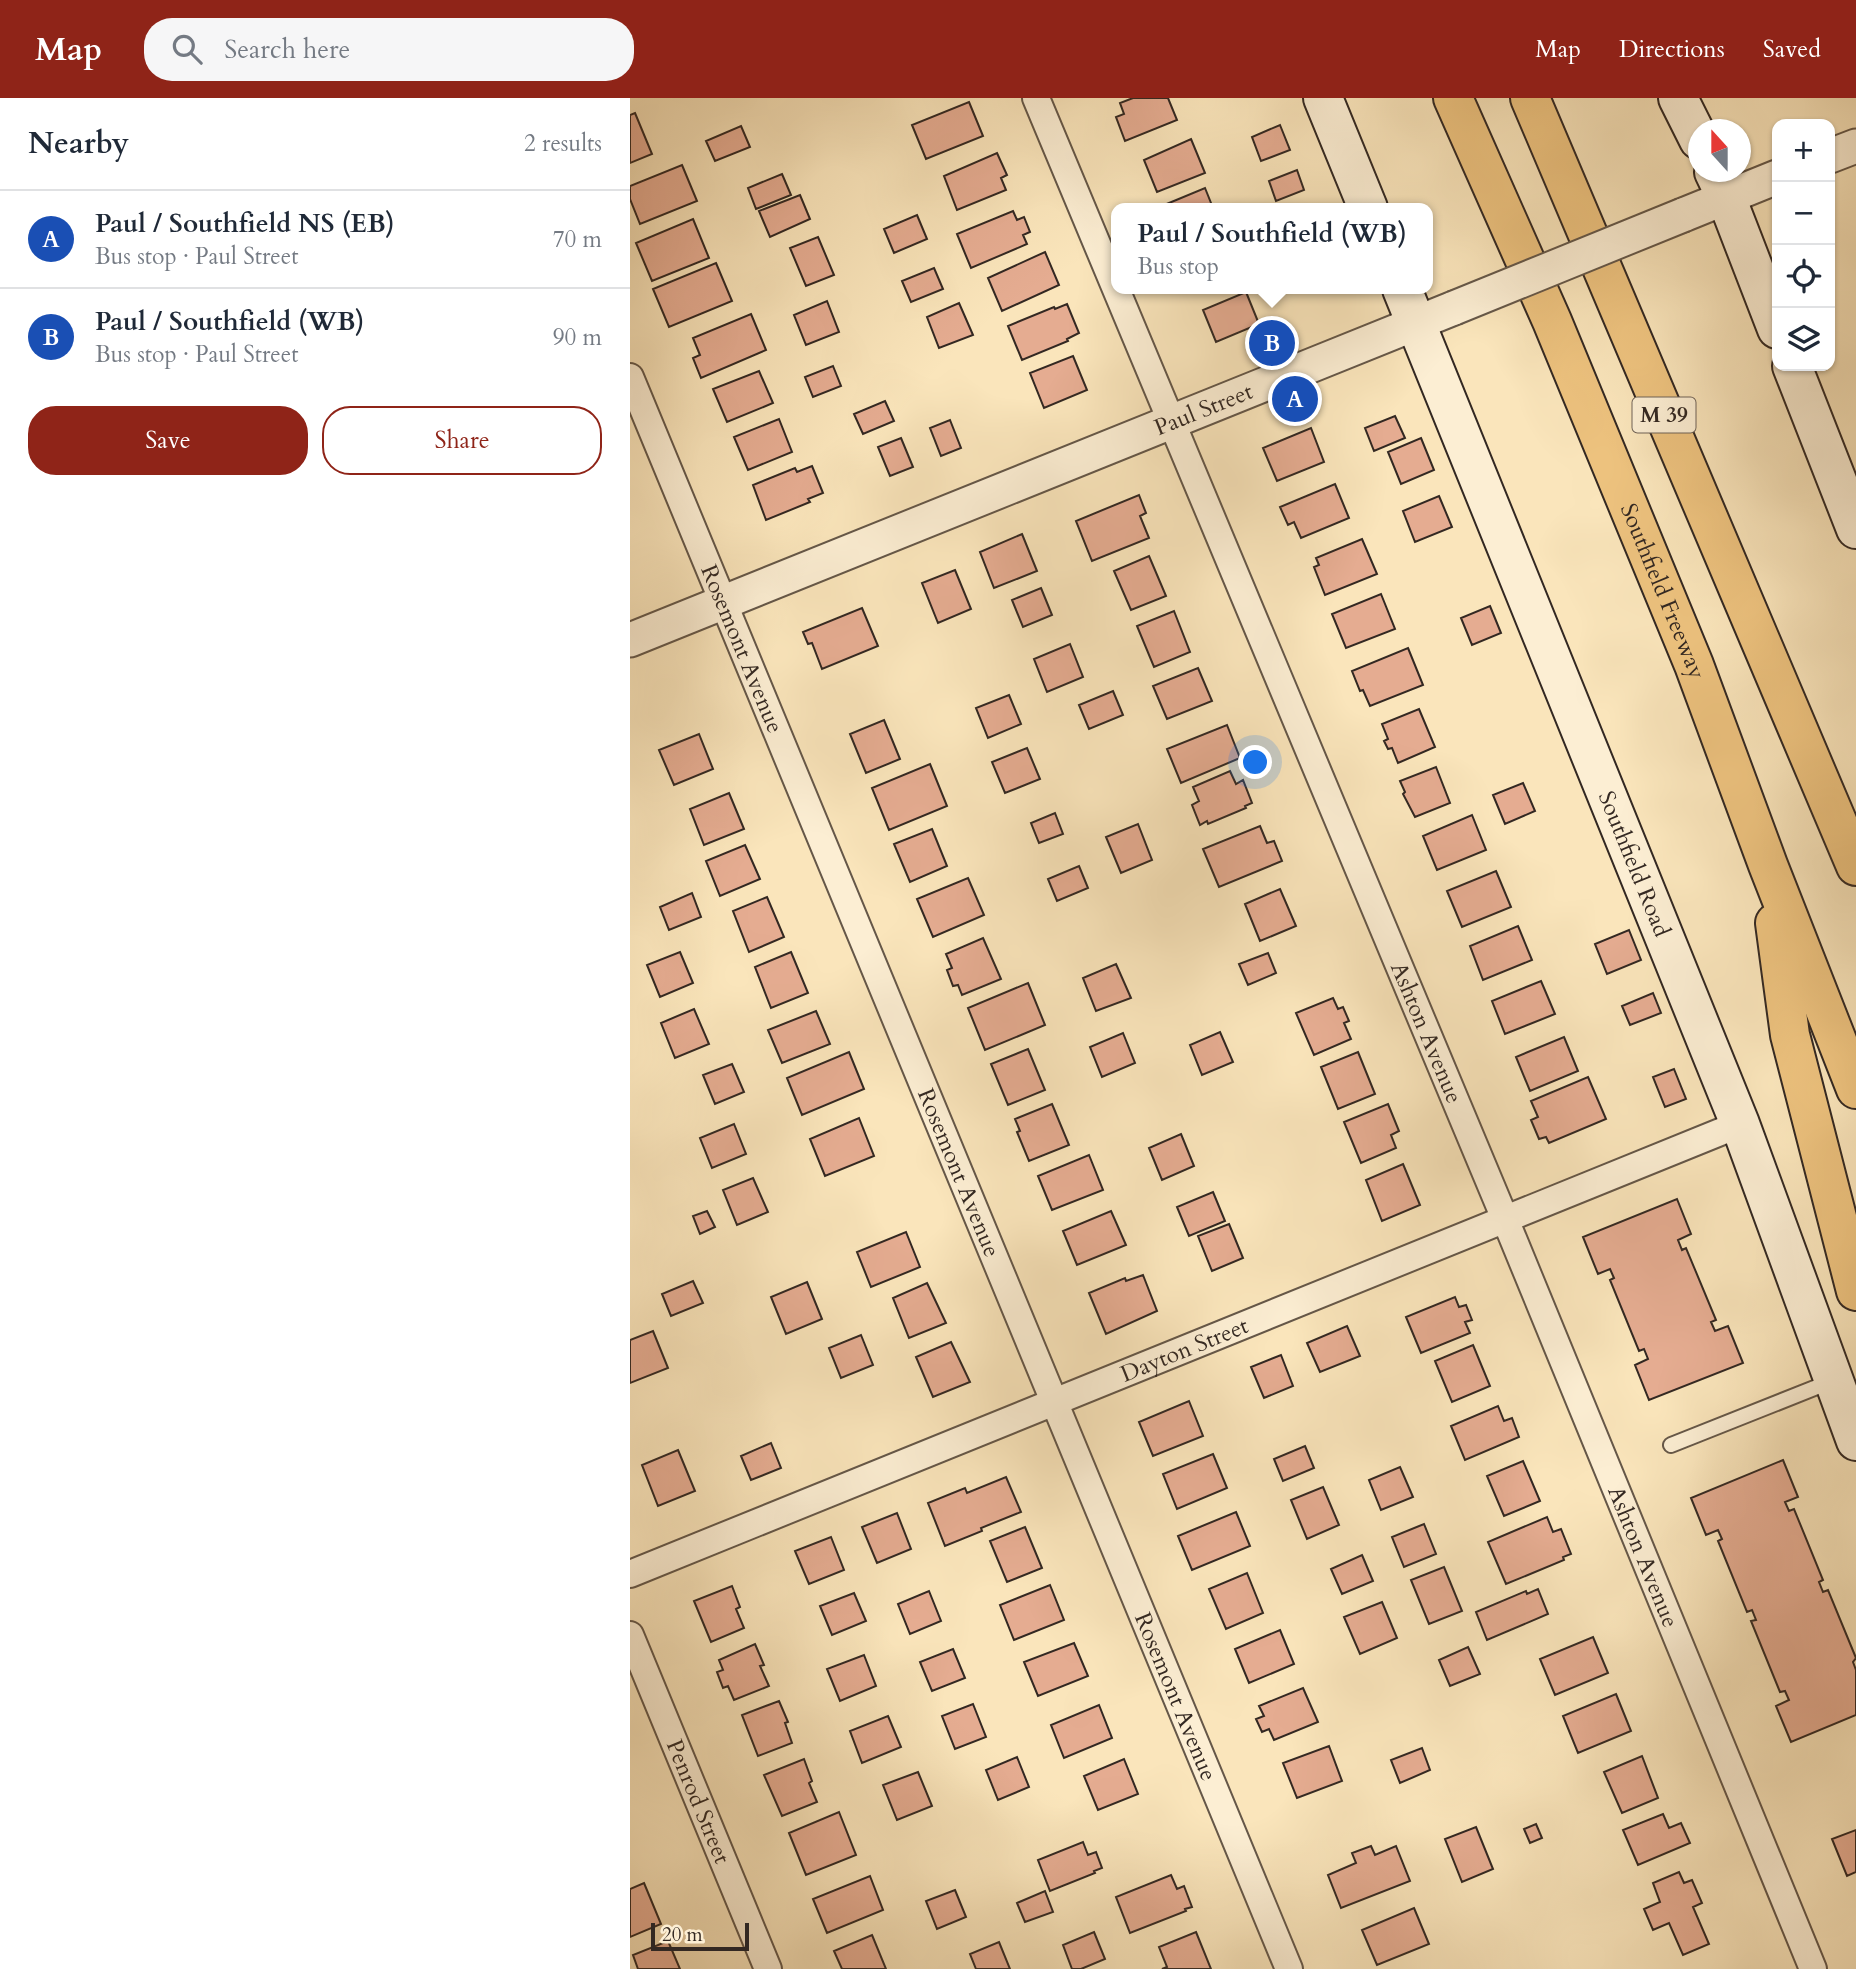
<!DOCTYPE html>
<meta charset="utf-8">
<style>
body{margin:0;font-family:Cardo,serif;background:#f6f6f7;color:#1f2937}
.controls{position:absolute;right:21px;top:21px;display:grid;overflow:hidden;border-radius:14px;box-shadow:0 2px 5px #0004}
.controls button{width:63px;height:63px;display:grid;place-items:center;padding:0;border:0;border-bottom:2px solid #e0e1e3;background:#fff;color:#1f2937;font:35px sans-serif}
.compass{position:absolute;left:1058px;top:21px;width:63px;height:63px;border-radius:50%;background:#fff;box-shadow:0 2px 5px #0004;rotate:339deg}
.scale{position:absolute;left:21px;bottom:18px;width:98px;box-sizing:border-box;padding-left:7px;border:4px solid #332822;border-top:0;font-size:19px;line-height:24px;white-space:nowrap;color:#332822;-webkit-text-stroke:5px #fceed3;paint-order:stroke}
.you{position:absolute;left:626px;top:665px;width:24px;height:24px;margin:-18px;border:5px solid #fff;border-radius:50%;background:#1a73e8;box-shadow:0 0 0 10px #1a73e833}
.badge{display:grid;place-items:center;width:46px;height:46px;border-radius:50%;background:#8f2418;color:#fff;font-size:23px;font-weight:700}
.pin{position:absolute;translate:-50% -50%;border:4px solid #fff;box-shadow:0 2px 7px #0006}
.popup{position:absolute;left:481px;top:105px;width:322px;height:91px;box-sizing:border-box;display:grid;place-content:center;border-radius:14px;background:#fff;filter:drop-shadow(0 2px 5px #0005);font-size:23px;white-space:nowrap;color:#747a83}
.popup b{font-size:26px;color:#1f2937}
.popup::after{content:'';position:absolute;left:50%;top:100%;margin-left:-14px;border:14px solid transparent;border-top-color:#fff}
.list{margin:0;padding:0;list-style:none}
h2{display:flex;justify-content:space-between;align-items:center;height:91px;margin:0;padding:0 28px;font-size:30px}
h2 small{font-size:23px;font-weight:400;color:#747a83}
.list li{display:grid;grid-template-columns:46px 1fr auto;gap:21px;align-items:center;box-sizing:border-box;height:98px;padding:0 28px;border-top:2px solid #e0e1e3}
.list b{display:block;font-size:26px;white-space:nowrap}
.list p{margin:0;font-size:23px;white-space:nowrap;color:#747a83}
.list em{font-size:23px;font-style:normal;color:#747a83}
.actions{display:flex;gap:14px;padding:21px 28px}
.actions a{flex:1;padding:16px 0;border:2px solid #8f2418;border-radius:28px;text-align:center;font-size:24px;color:#8f2418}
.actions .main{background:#8f2418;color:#fff}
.icon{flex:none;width:38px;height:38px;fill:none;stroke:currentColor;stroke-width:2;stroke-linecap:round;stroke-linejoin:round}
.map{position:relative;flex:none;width:1226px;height:1871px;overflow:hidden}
header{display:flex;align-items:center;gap:42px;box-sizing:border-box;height:98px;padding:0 35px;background:#8f2418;color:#fff}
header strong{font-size:33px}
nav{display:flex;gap:38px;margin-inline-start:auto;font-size:24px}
.search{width:490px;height:63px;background:#f6f6f7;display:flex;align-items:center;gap:18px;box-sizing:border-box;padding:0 24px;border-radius:28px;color:#747a83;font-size:26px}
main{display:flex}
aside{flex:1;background:#fff}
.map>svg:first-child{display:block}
</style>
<header>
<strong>Map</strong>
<div class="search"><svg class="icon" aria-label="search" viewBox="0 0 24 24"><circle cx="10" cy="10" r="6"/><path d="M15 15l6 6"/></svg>Search here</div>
<nav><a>Map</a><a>Directions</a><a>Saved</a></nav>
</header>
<main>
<aside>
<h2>Nearby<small>2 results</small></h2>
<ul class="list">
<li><span class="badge" style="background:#1a4fb4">A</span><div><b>Paul / Southfield NS (EB)</b><p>Bus stop · Paul Street</p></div><em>70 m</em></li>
<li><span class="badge" style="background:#1a4fb4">B</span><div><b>Paul / Southfield (WB)</b><p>Bus stop · Paul Street</p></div><em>90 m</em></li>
</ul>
<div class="actions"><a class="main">Save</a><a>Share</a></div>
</aside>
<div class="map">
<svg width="1226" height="1871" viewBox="0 0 1226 1871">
<rect width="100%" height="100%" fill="#fae5bb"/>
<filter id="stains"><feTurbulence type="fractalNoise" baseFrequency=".00286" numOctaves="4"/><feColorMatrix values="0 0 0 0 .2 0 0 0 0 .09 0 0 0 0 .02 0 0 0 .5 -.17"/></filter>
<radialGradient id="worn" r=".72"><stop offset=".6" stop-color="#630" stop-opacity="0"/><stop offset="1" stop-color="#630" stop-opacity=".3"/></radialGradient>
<!-- building -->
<path fill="#e5ac91" stroke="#332822" stroke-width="2" d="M503,0H538L547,22L495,43L486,19L494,16L490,5Z
M339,4L353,38L296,61L282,27Z
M5,15L22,56L0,65V17Z
M650,27L660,52L631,63L622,39Z
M111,28L120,49L85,63L76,43Z
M561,41L575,75L527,94L514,62Z
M367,55L377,77L371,80L376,92L327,112L314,78Z
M52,67L67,103L10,126L0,101V88Z
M667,72L674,92L646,103L639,83Z
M152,76L161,97L126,111L118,90Z
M575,90L583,110H527Z
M170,97L180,121L140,139L129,113Z
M383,113L387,122L394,119L400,134L393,137L397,146L341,170L327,136Z
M287,117L297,141L264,155L254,131Z
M63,121L79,160L22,183L6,145Z
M188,139L204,177L176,188L160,150Z
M415,154L429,187L372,213L358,180Z
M86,165L102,203L39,229L23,191Z
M304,170L313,191L281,204L272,183Z
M616,194L629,226L586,244L573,212Z
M197,203L209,234L176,247L164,217Z
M329,205L343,237L309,250L297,219Z
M437,206L449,235L437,241L438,243L392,262L378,228L424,209L425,211Z
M121,216L136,252L71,280L63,260L70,257L63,240Z
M443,258L457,292L414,310L400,275Z
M203,268L211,288L183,299L175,279Z
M129,273L143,305L97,324L83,291Z
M255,303L264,323L233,336L224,316Z
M765,318L775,340L744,353L735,330Z
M149,321L162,354L118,372L104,339Z
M320,322L331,350L311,358L300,330Z
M681,330L694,364L647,383L633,350Z
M271,340L283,369L260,378L248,349Z
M791,340L804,372L771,386L758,354Z
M182,368L193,395L178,401L180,404L136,422L123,387L165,370L167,374Z
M705,386L719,420L671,440L664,424L658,427L650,409Z
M509,397L516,415L510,418L519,440L462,463L446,423Z
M809,398L822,429L785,444L773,413Z
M392,436L407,473L364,490L350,454Z
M732,441L747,476L695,497L684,469L689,467L686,460Z
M519,458L536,498L501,512L484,473Z
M325,472L341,511L308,525L292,485Z
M411,490L422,517L393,529L382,502Z
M751,496L765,531L716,550L702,516Z
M860,508L871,535L842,547L831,520Z
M232,510L248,548L192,571L182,545L178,546L173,534Z
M544,513L560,554L524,569L507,528Z
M440,546L453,579L417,594L404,561Z
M778,550L793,587L740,608L733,592L730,593L722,573Z
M568,570L582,603L537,621L523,588Z
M483,593L493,617L459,631L449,607Z
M379,597L391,626L358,640L346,610Z
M789,611L805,649L768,665L762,650L758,651L754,643L758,641L752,626Z
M254,622L270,661L236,675L220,636Z
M597,627L610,660L551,685L537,651Z
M69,636L83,671L44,687L29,652Z
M397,650L410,681L375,695L362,664Z
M300,666L317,708L259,732L242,690Z
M806,669L820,705L785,719L773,696L775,694L770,683Z
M600,673L606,686L613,682L622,705L615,708L616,710L578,726L577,723L570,727L562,707L569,703L563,689Z
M893,685L905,713L875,726L863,697Z
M99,695L114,731L74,747L60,711Z
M425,715L433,736L409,745L401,725Z
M842,717L856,752L807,772L793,738Z
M508,726L522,762L491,775L476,739Z
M630,728L637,745L644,743L652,763L589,789L573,751Z
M302,731L317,768L280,784L264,746Z
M115,747L130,781L90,798L76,763Z
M449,768L458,790L427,803L418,781Z
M866,773L881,809L832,829L817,793Z
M338,780L354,817L303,839L287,801Z
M650,791L666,828L630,843L615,806Z
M62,795L71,819L39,832L30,809Z
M137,799L154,839L119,854L103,813Z
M888,828L902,862L853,882L840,848Z
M999,832L1011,862L977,876L965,846Z
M353,840L371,881L332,897L328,887L323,888L317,872L322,870L316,856Z
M50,854L63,885L30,899L17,867Z
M161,854L178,895L141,910L125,869Z
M638,855L646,875L618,887L609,866Z
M486,866L501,900L466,913L453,880Z
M911,883L925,916L875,936L862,903Z
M398,885L415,927L355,952L338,910Z
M1023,895L1031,915L1000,927L992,908Z
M703,900L708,911L713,909L719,923L714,925L721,941L684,957L666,915Z
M64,911L79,946L45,960L31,925Z
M186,913L200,946L152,965L138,932Z
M590,934L603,964L572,977L560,947Z
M493,935L505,965L472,979L460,949Z
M934,939L948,973L900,993L886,959Z
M398,951L415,992L378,1007L361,966Z
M219,954L234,991L172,1017L157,980Z
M728,954L745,996L708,1011L691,969Z
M102,966L114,994L85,1006L73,977Z
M1044,971L1056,1001L1035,1009L1023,979Z
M958,979L976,1021L919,1045L916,1039L909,1041L901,1022L908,1019L901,1003Z
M422,1006L439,1047L399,1063L387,1034L390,1033L385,1021Z
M758,1006L769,1033L761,1037L766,1050L731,1065L714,1024Z
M229,1020L244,1058L195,1078L180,1041Z
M104,1026L116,1056L82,1070L70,1040Z
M551,1036L564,1068L532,1082L519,1050Z
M459,1057L473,1092L422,1112L408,1078Z
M773,1066L790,1107L752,1123L736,1082Z
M123,1080L138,1114L107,1127L93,1092Z
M583,1094L595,1123L559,1138L547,1109Z
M1047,1101L1061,1136L1048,1142L1052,1152L1056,1150L1086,1222L1081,1224L1085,1233L1098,1228L1113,1265L1019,1302L1005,1267L1018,1261L1014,1251L1009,1253L980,1182L984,1180L980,1171L968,1176L953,1139Z
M77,1113L85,1129L70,1136L63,1118Z
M481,1113L496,1147L447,1167L433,1133Z
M599,1126L613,1160L582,1173L568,1138Z
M276,1134L290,1169L241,1189L227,1154Z
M513,1177L527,1213L476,1236L459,1195L495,1180L496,1183Z
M63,1183L73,1205L41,1218L32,1196Z
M177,1184L192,1221L156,1236L141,1199Z
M297,1185L316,1225L279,1240L263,1200Z
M825,1199L829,1209L836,1207L842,1222L835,1224L840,1235L791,1255L776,1219Z
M717,1228L730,1258L690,1274L677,1245Z
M23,1233L38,1270L0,1285V1242Z
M231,1237L243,1267L211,1280L199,1250Z
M321,1244L340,1284L303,1299L286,1259Z
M843,1247L860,1288L822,1304L805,1263Z
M651,1257L663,1288L634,1300L621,1269Z
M559,1303L573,1338L523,1358L509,1324Z
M868,1308L874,1323L882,1320L889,1339L835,1362L821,1328Z
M141,1345L151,1370L121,1382L111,1358Z
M675,1348L684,1370L653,1383L644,1361Z
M48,1352L65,1393L28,1408L12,1367Z
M583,1356L597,1390L547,1411L533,1376Z
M1153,1362L1168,1399L1155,1404L1159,1413L1164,1411L1193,1482L1189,1484L1193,1494L1198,1492L1226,1560L1223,1564L1226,1572V1617L1161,1644L1146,1608L1159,1602L1155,1593L1150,1594L1121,1523L1126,1522L1122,1512L1117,1514L1088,1443L1092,1441L1088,1432L1076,1437L1061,1400Z
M893,1363L910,1403L874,1418L857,1378Z
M770,1369L783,1399L751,1412L739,1382Z
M376,1379L391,1414L351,1430L352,1433L315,1448L298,1405L335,1390L337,1395Z
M693,1389L709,1427L677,1441L661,1402Z
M606,1414L620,1448L562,1472L548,1438Z
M267,1415L281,1451L247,1465L232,1429Z
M917,1419L923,1434L931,1431L941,1456L933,1459L934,1462L876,1486L858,1444Z
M794,1426L806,1456L774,1469L762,1439Z
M395,1429L412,1470L377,1484L360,1443Z
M201,1439L214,1472L179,1486L165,1453Z
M732,1457L743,1483L712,1496L701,1471Z
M814,1469L832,1513L799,1526L781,1482Z
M617,1475L633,1515L596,1531L579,1491Z
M420,1487L434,1522L384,1542L370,1507Z
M102,1488L110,1509L106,1511L114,1530L81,1544L64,1503Z
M908,1491L918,1516L857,1542L846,1514L896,1493L897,1496Z
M299,1493L311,1523L280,1536L268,1506Z
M224,1495L236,1523L202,1537L190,1508Z
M752,1504L767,1540L730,1556L714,1519Z
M650,1532L664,1566L619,1585L605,1551Z
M963,1539L978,1575L925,1597L910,1561Z
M444,1545L458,1578L408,1598L394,1564Z
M125,1546L134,1567L130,1568L139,1588L104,1602L98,1588L93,1590L87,1574L93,1572L89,1562Z
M838,1549L850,1576L820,1588L809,1562Z
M323,1551L335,1580L302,1593L290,1564Z
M234,1557L246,1588L210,1603L197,1571Z
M673,1590L688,1624L644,1642L639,1631L632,1634L626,1621L634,1618L629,1608Z
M986,1596L1001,1633L948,1655L933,1618Z
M149,1603L158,1624L155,1625L162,1645L128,1658L112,1617Z
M343,1606L356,1639L325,1651L312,1618Z
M469,1607L482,1640L434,1660L421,1627Z
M258,1618L271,1649L232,1665L220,1633Z
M699,1648L712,1683L667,1700L653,1665Z
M792,1650L800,1672L770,1685L761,1662Z
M1012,1658L1028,1700L992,1715L974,1674Z
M387,1659L399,1689L368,1702L356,1672Z
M174,1661L182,1683L179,1685L187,1704L152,1718L134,1677Z
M494,1661L508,1696L468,1712L454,1678Z
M288,1674L302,1708L267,1722L253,1687Z
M209,1714L226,1757L176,1777L159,1735Z
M1033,1716L1039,1730L1051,1725L1060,1745L1008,1767L993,1732Z
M906,1726L912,1740L900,1745L894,1731Z
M846,1729L863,1771L832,1784L815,1741Z
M1226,1732V1774L1217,1778L1202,1741Z
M453,1744L458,1757L466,1754L472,1770L464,1773L465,1775L420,1793L408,1762Z
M741,1748L745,1757L766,1748L780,1783L711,1810L698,1777L726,1765L722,1755Z
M1049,1774L1054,1785L1062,1782L1072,1805L1063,1809L1079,1846L1053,1857L1039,1825L1023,1832L1014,1811L1030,1804L1023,1785Z
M541,1777L547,1791L554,1788L562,1809L555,1811L556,1813L500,1835L486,1799Z
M240,1778L253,1812L197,1835L183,1801Z
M14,1785L31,1826L0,1839V1791Z
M325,1792L336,1819L307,1831L296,1803Z
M415,1793L423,1814L395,1824L387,1805Z
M784,1810L799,1846L747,1867L732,1832Z
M464,1834L475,1861L451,1871H442L433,1847Z
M566,1834L581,1871H532L537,1869L529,1849Z
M242,1837L256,1871H212L204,1853Z
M38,1843L50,1871H8L3,1857Z
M369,1844L380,1871H346L340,1856Z"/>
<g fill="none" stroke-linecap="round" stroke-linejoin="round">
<!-- service casing -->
<g stroke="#655748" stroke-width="18">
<path id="service" d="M1041,1347L1202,1283"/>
</g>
<!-- minor casing -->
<g stroke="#655748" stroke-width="30">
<g id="minor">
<path id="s1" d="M406,0L875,1121L1183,1871"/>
<path id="s2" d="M0,279L659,1871"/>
<path id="s3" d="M0,1476L1110,1026"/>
<path id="s4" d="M0,1537L138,1871"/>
</g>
</g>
<!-- tertiary casing -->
<g stroke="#655748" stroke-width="37">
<g id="tertiary">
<path d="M1200,58L1226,48"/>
<path d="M1053,117L1147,79"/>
<path id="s5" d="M0,542L824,210"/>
</g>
</g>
<!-- secondary casing -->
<g stroke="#332822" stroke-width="42">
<g id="secondary">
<path d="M693,0L738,110"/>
<path d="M1048,0L1069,42"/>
<path d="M1084,74L1096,99L1147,231"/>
<path id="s6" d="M772,191L1110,1026L1226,1343"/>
<path d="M1162,268L1226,431"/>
</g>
</g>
<!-- motorway casing -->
<g stroke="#332822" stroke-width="42">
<g id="motorway">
<path id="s7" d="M823,0L922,223L1064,567L1138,767L1226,991"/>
<path d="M900,0L1226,768"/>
<path d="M1145,825L1160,937L1226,1193"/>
</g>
</g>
<!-- service -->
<use href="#service" stroke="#fceed3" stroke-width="14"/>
<!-- minor -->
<use href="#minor" stroke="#fceed3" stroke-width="26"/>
<!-- tertiary -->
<use href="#tertiary" stroke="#fceed3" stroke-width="33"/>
<!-- secondary -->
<use href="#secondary" stroke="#fceed3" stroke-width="38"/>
<!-- motorway -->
<use href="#motorway" stroke="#edc27e" stroke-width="38"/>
<!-- tertiary-bridge casing -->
<g stroke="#655748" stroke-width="37" stroke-linecap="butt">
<path id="tertiary-bridge" d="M824,210L1053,117"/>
</g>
<!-- tertiary-bridge -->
<use href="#tertiary-bridge" stroke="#fceed3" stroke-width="33"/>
</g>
<g text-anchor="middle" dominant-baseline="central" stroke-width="6" stroke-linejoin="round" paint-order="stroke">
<!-- shield labels -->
<rect fill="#fceed3" stroke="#6f6357" stroke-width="2" x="1002.5" y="299.5" width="63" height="35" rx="5"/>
<g font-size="21" font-weight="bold" fill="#332822">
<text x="1034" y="317">M 39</text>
</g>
<!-- street labels -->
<g font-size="23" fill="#332822" stroke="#fceed3">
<text stroke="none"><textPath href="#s5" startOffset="618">Paul Street</textPath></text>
<text stroke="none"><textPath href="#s7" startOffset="536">Southfield Freeway</textPath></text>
<text stroke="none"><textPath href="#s2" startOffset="294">Rosemont Avenue</textPath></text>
<text stroke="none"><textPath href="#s6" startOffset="620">Southfield Road</textPath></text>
<text stroke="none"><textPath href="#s1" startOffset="1013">Ashton Avenue</textPath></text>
<text stroke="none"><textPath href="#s2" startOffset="861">Rosemont Avenue</textPath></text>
<text stroke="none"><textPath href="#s3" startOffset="598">Dayton Street</textPath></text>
<text stroke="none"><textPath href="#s1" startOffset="1580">Ashton Avenue</textPath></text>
<text stroke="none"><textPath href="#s2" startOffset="1428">Rosemont Avenue</textPath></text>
<text stroke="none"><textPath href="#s4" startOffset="180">Penrod Street</textPath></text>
</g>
</g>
<rect width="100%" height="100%" filter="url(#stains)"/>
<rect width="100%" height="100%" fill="url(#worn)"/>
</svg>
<div class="controls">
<button>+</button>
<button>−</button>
<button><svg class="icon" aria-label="locate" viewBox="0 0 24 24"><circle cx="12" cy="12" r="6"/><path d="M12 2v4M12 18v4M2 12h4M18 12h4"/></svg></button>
<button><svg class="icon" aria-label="layers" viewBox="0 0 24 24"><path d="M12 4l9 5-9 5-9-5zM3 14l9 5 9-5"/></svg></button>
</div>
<svg class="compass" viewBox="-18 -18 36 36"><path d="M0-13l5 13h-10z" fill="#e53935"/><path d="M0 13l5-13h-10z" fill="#747a83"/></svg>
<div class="scale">20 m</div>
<div class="you"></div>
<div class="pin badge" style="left:665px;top:301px;background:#1a4fb4">A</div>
<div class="pin badge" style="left:642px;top:245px;background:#1a4fb4">B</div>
<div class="popup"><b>Paul / Southfield (WB)</b>Bus stop</div>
</div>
</main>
